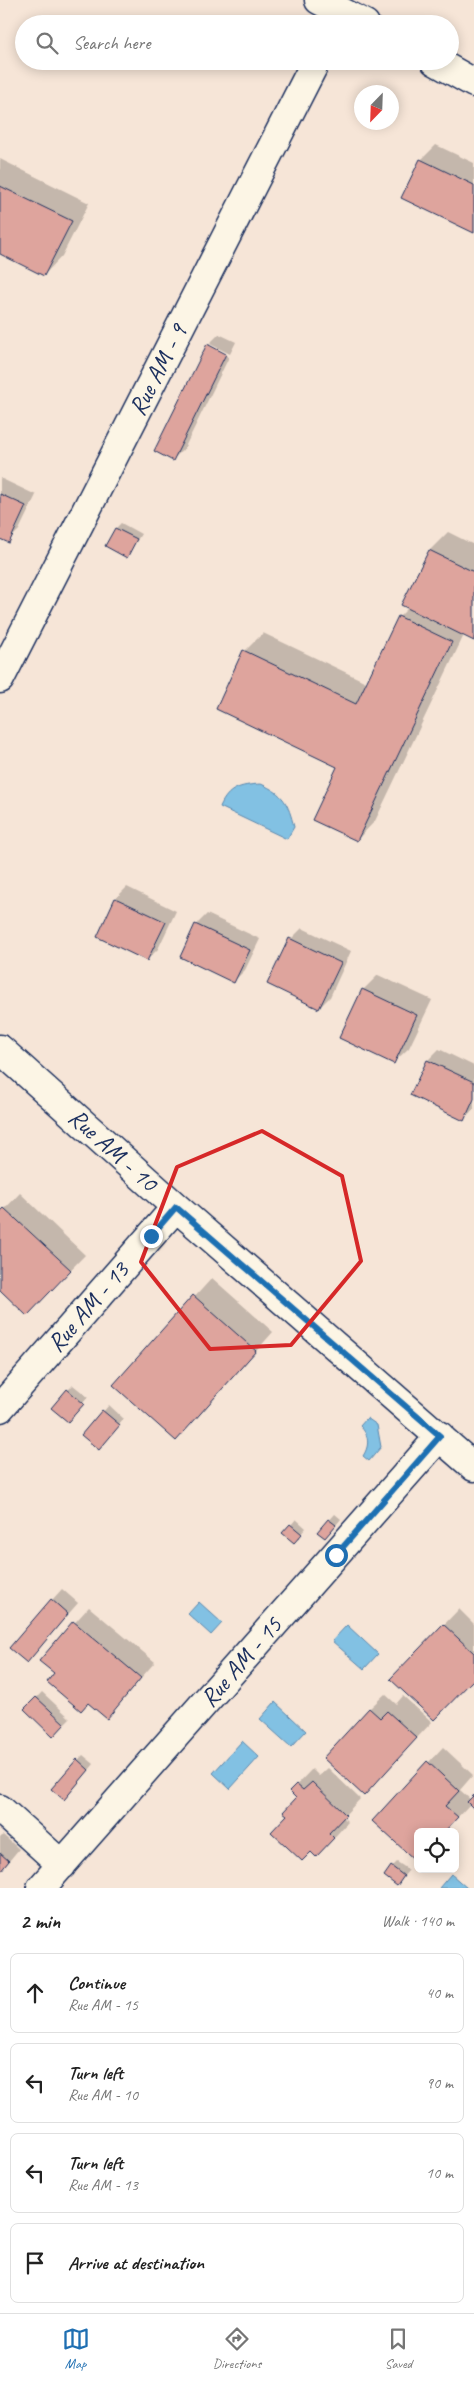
<!DOCTYPE html>
<meta charset="utf-8">
<style>
body{margin:0;font-family:Caveat,sans-serif;background:#f2f2f2;color:#222}
.controls{position:absolute;right:15px;bottom:15px;display:grid;overflow:hidden;border-radius:8px;box-shadow:0 2px 12px #0003}
.controls button{width:45px;height:45px;display:grid;place-items:center;padding:0;border:0;border-bottom:1px solid #e0e0e0;background:#fff;color:#222;font:25px sans-serif}
.compass{position:absolute;left:354px;top:85px;width:45px;height:45px;border-radius:50%;background:#fff;box-shadow:0 2px 12px #0003;rotate:203deg}
.stop{position:absolute;width:15px;height:15px;margin:-11px;border:4px solid #1f6fb2;border-radius:50%;background:#fff}
.stop.end{background:#1f6fb2;border-color:#fff;box-shadow:0 1px 5px #0008}
.list{margin:0;padding:0;list-style:none}
h2{display:flex;justify-content:space-between;align-items:center;height:65px;margin:0;padding:0 20px;font-size:21px}
h2 small{font-size:16px;font-weight:400;color:#767676}
.list li{display:grid;grid-template-columns:32px 1fr auto;gap:15px;align-items:center;box-sizing:border-box;height:80px;margin:0 10px 10px;padding:0 10px;border:1px solid #e0e0e0;border-radius:8px}
.list b{display:block;font-size:19px;white-space:nowrap}
.list p{margin:0;font-size:16px;white-space:nowrap;color:#767676}
.list em{font-size:16px;font-style:normal;color:#767676}
.icon{flex:none;width:28px;height:28px;fill:none;stroke:currentColor;stroke-width:2;stroke-linecap:round;stroke-linejoin:round}
.map{position:relative;flex:none;width:474px;height:1888px;overflow:hidden}
.search{position:absolute;background:#fff;box-shadow:0 2px 12px #0003;left:15px;right:15px;top:15px;height:55px;display:flex;align-items:center;gap:12px;box-sizing:border-box;padding:0 18px;border-radius:28px;color:#767676;font-size:19px}
.sheet{height:425px;background:#fff}
nav{display:flex;justify-content:space-around;align-items:center;box-sizing:border-box;height:70px;border-top:1px solid #e0e0e0;background:#fff;font-size:14px;color:#767676}
nav a{display:grid;justify-items:center;gap:2px}
nav .on{color:#1f6fb2}
.map>svg:first-child{display:block}
</style>
<div class="map">
<svg width="474" height="1888" viewBox="0 0 474 1888">
<rect width="100%" height="100%" fill="#f6e5d7"/>
<filter id="ink" filterUnits="userSpaceOnUse"><feTurbulence type="fractalNoise" baseFrequency=".02" numOctaves="2"/><feDisplacementMap in="SourceGraphic" scale="10" xChannelSelector="R" yChannelSelector="G"/><feConvolveMatrix kernelMatrix="1 2 1 2 8 2 1 2 1" color-interpolation-filters="sRGB"/></filter>
<g filter="url(#ink)">
<!-- water -->
<path fill="#82c1e3" stroke="#5987ae" d="M261,784C284,794 288,803 294,827L287,839L220,807C228,788 240,785 261,784Z
M367,1418L377,1425L381,1447L369,1461L363,1456C370,1445 369,1435 360,1426Z
M199,1602L222,1623L211,1635L188,1614Z
M347,1625L378,1654L364,1669L332,1641Z
M275,1702L306,1731L291,1747L260,1719Z
M242,1741L259,1757L230,1789L213,1773Z
M451,1874L467,1888H439Z"/>
<!-- shadow -->
<path fill="#0003" d="M436,145L474,163V232L421,160Z
M0,159L89,203L62,256L44,275L0,253Z
M219,334L236,342L230,354L210,344V347L229,357L184,449L173,459L208,345Z
M0,478L36,495L19,530L8,541L0,537Z
M121,523L141,534L127,556L107,546L116,528Z
M448,532L474,545V639L464,635L375,821L357,840L339,767L217,709L245,651L263,633L368,683L399,617L409,607L403,604L430,550Z
M127,887L176,911L158,949L147,960L98,936L116,898Z
M207,914L260,939L245,970L234,981L196,925Z
M302,928L351,951L330,997L319,1008L269,984L291,939Z
M378,975L432,1000L409,1048L393,1063L363,990Z
M439,1049L474,1066V1109L463,1119L412,1094L428,1060Z
M20,1193L85,1255L42,1299L0,1288V1214Z
M212,1278L273,1332L194,1421L115,1385Z
M73,1385L88,1397L73,1415L68,1390Z
M109,1405L124,1419L104,1442L83,1435Z
M335,1514L341,1519L331,1531L319,1532Z
M296,1519L306,1528L300,1535L291,1525Z
M62,1589L78,1603L37,1650L52,1600Z
M89,1607L155,1662L107,1717L41,1660Z
M459,1609L474,1624V1678L392,1679Z
M42,1692L70,1718L53,1735L26,1709Z
M385,1694L396,1704L403,1696L432,1722L364,1794L369,1709Z
M443,1747L473,1775L460,1790L471,1800L474,1796V1807L470,1804L444,1832H418L417,1860L374,1821Z
M83,1755L94,1764L70,1793L78,1760Z
M328,1768L360,1799L343,1817L348,1822L331,1841L289,1815L298,1798L291,1791L312,1769L319,1776Z
M3,1835L19,1849L0,1872V1838Z
M397,1862L409,1870L397,1884L392,1867Z"/>
<!-- building -->
<path fill="#dea49d" stroke="#1b2f5e" d="M420,159L474,185V233L401,198Z
M0,186L72,221L44,276L0,254Z
M207,344L226,354L173,461L154,451Z
M0,494L26,506L9,543L0,539Z
M115,528L137,539L127,558L105,546Z
M429,550L474,572V641L401,605Z
M398,616L452,642L357,841L312,820L337,767L216,709L243,650L356,704Z
M115,898L166,922L147,961L97,937Z
M195,924L250,950L234,983L180,957Z
M289,938L341,963L319,1009L267,984Z
M362,989L417,1015L394,1064L339,1038Z
M427,1060L474,1082V1099L464,1121L410,1095Z
M4,1208L71,1270L27,1316L0,1290V1212Z
M193,1295L256,1351L176,1441L113,1385Z
M67,1389L84,1404L68,1422L51,1408Z
M102,1410L120,1425L99,1450L81,1435Z
M328,1519L336,1525L325,1538L317,1532Z
M290,1524L302,1534L294,1543L282,1533Z
M51,1599L68,1614L27,1663L9,1648Z
M73,1621L141,1678L107,1719L88,1703L81,1711L47,1682L54,1673L39,1661Z
M443,1624L474,1653V1679L434,1720L390,1679Z
M36,1697L65,1724L53,1737L24,1709Z
M369,1708L380,1718L387,1711L417,1738L364,1796L323,1758Z
M77,1759L89,1770L64,1800L51,1789Z
M427,1761L459,1791L445,1806L458,1817L444,1832H418L417,1862L372,1821Z
M312,1782L346,1815L329,1833L334,1838L316,1857L311,1852L302,1861L271,1832L287,1815L283,1812L296,1798L289,1791L296,1784L303,1790Z
M474,1795V1809L467,1802Z
M0,1853L9,1861L0,1872Z
M391,1866L404,1876L397,1886L384,1876Z"/>
<g fill="none" stroke-linecap="round" stroke-linejoin="round">
<!-- street casing -->
<g stroke="#1b2f5e" stroke-width="31">
<path id="street" d="M0,679L316,61
M0,1049L176,1207L474,1467
M0,1408L176,1207
M0,1809L62,1865
M41,1888L440,1436"/>
</g>
<!-- secondary casing -->
<g stroke="#1b2f5e" stroke-width="31">
<path id="secondary" d="M319,0L365,24
M435,61L474,83"/>
</g>
<!-- street -->
<use href="#street" stroke="#fcf5e5" stroke-width="28"/>
<!-- secondary -->
<use href="#secondary" stroke="#fcf5e5" stroke-width="28"/>
</g>
</g>
<g fill="none" stroke-linecap="round" stroke-linejoin="round" filter="url(#ink)">
<!-- route -->
<path stroke="#1f6fb2" stroke-width="6" d="M151,1236L176,1207L440,1436L336,1555"/>
</g>
<!-- marked area -->
<path fill="none" stroke="#d62828" stroke-width="4" stroke-linejoin="round" d="M262,1131L342,1176L361,1261L291,1345L210,1349L141,1262L177,1167Z"/>
<g text-anchor="middle" dominant-baseline="central" stroke-width="4.5" stroke-linejoin="round" paint-order="stroke">
<!-- street labels -->
<g font-size="25" fill="#1b2f5e" stroke="#fcf5e5">
<text transform="translate(158 370) rotate(-63)">Rue AM - 9</text>
<text transform="translate(113 1150) rotate(42)">Rue AM - 10</text>
<text transform="translate(88 1307) rotate(-49)">Rue AM - 13</text>
<text transform="translate(241 1662) rotate(-49)">Rue AM - 15</text>
</g>
</g>
</svg>
<div class="controls">
<button><svg class="icon" aria-label="locate" viewBox="0 0 24 24"><circle cx="12" cy="12" r="6"/><path d="M12 2v4M12 18v4M2 12h4M18 12h4"/></svg></button>
</div>
<svg class="compass" viewBox="-18 -18 36 36"><path d="M0-13l5 13h-10z" fill="#e53935"/><path d="M0 13l5-13h-10z" fill="#767676"/></svg>
<div class="stop" style="left:336px;top:1555px"></div>
<div class="stop end" style="left:151px;top:1236px"></div>
<div class="search"><svg class="icon" aria-label="search" viewBox="0 0 24 24"><circle cx="10" cy="10" r="6"/><path d="M15 15l6 6"/></svg>Search here</div>
</div>
<section class="sheet">
<h2>2 min<small>Walk · 140 m</small></h2>
<ul class="list">
<li><svg class="icon" aria-label="ahead" viewBox="0 0 24 24"><path d="M12 20V5M6 11l6-6 6 6"/></svg><div><b>Continue</b><p>Rue AM - 15</p></div><em>40 m</em></li>
<li><svg class="icon" aria-label="left" viewBox="0 0 24 24"><path d="M17 20v-9H6M10 6l-5 5 5 5"/></svg><div><b>Turn left</b><p>Rue AM - 10</p></div><em>90 m</em></li>
<li><svg class="icon" aria-label="left" viewBox="0 0 24 24"><path d="M17 20v-9H6M10 6l-5 5 5 5"/></svg><div><b>Turn left</b><p>Rue AM - 13</p></div><em>10 m</em></li>
<li><svg class="icon" aria-label="arrive" viewBox="0 0 24 24"><path d="M6 21V4h12l-3 4 3 4H6"/></svg><div><b>Arrive at destination</b></div></li>
</ul>
</section>
<nav>
<a class="on"><svg class="icon" aria-label="map" viewBox="0 0 24 24"><path d="M3 6l6-2 6 2 6-2v14l-6 2-6-2-6 2zM9 4v14M15 6v14"/></svg>Map</a>
<a><svg class="icon" aria-label="directions" viewBox="0 0 24 24"><path d="M12 3l9 9-9 9-9-9zM9 14v-3h6M13 9l2 2-2 2"/></svg>Directions</a>
<a><svg class="icon" aria-label="saved" viewBox="0 0 24 24"><path d="M7 4h10v16l-5-4-5 4z"/></svg>Saved</a>
</nav>
